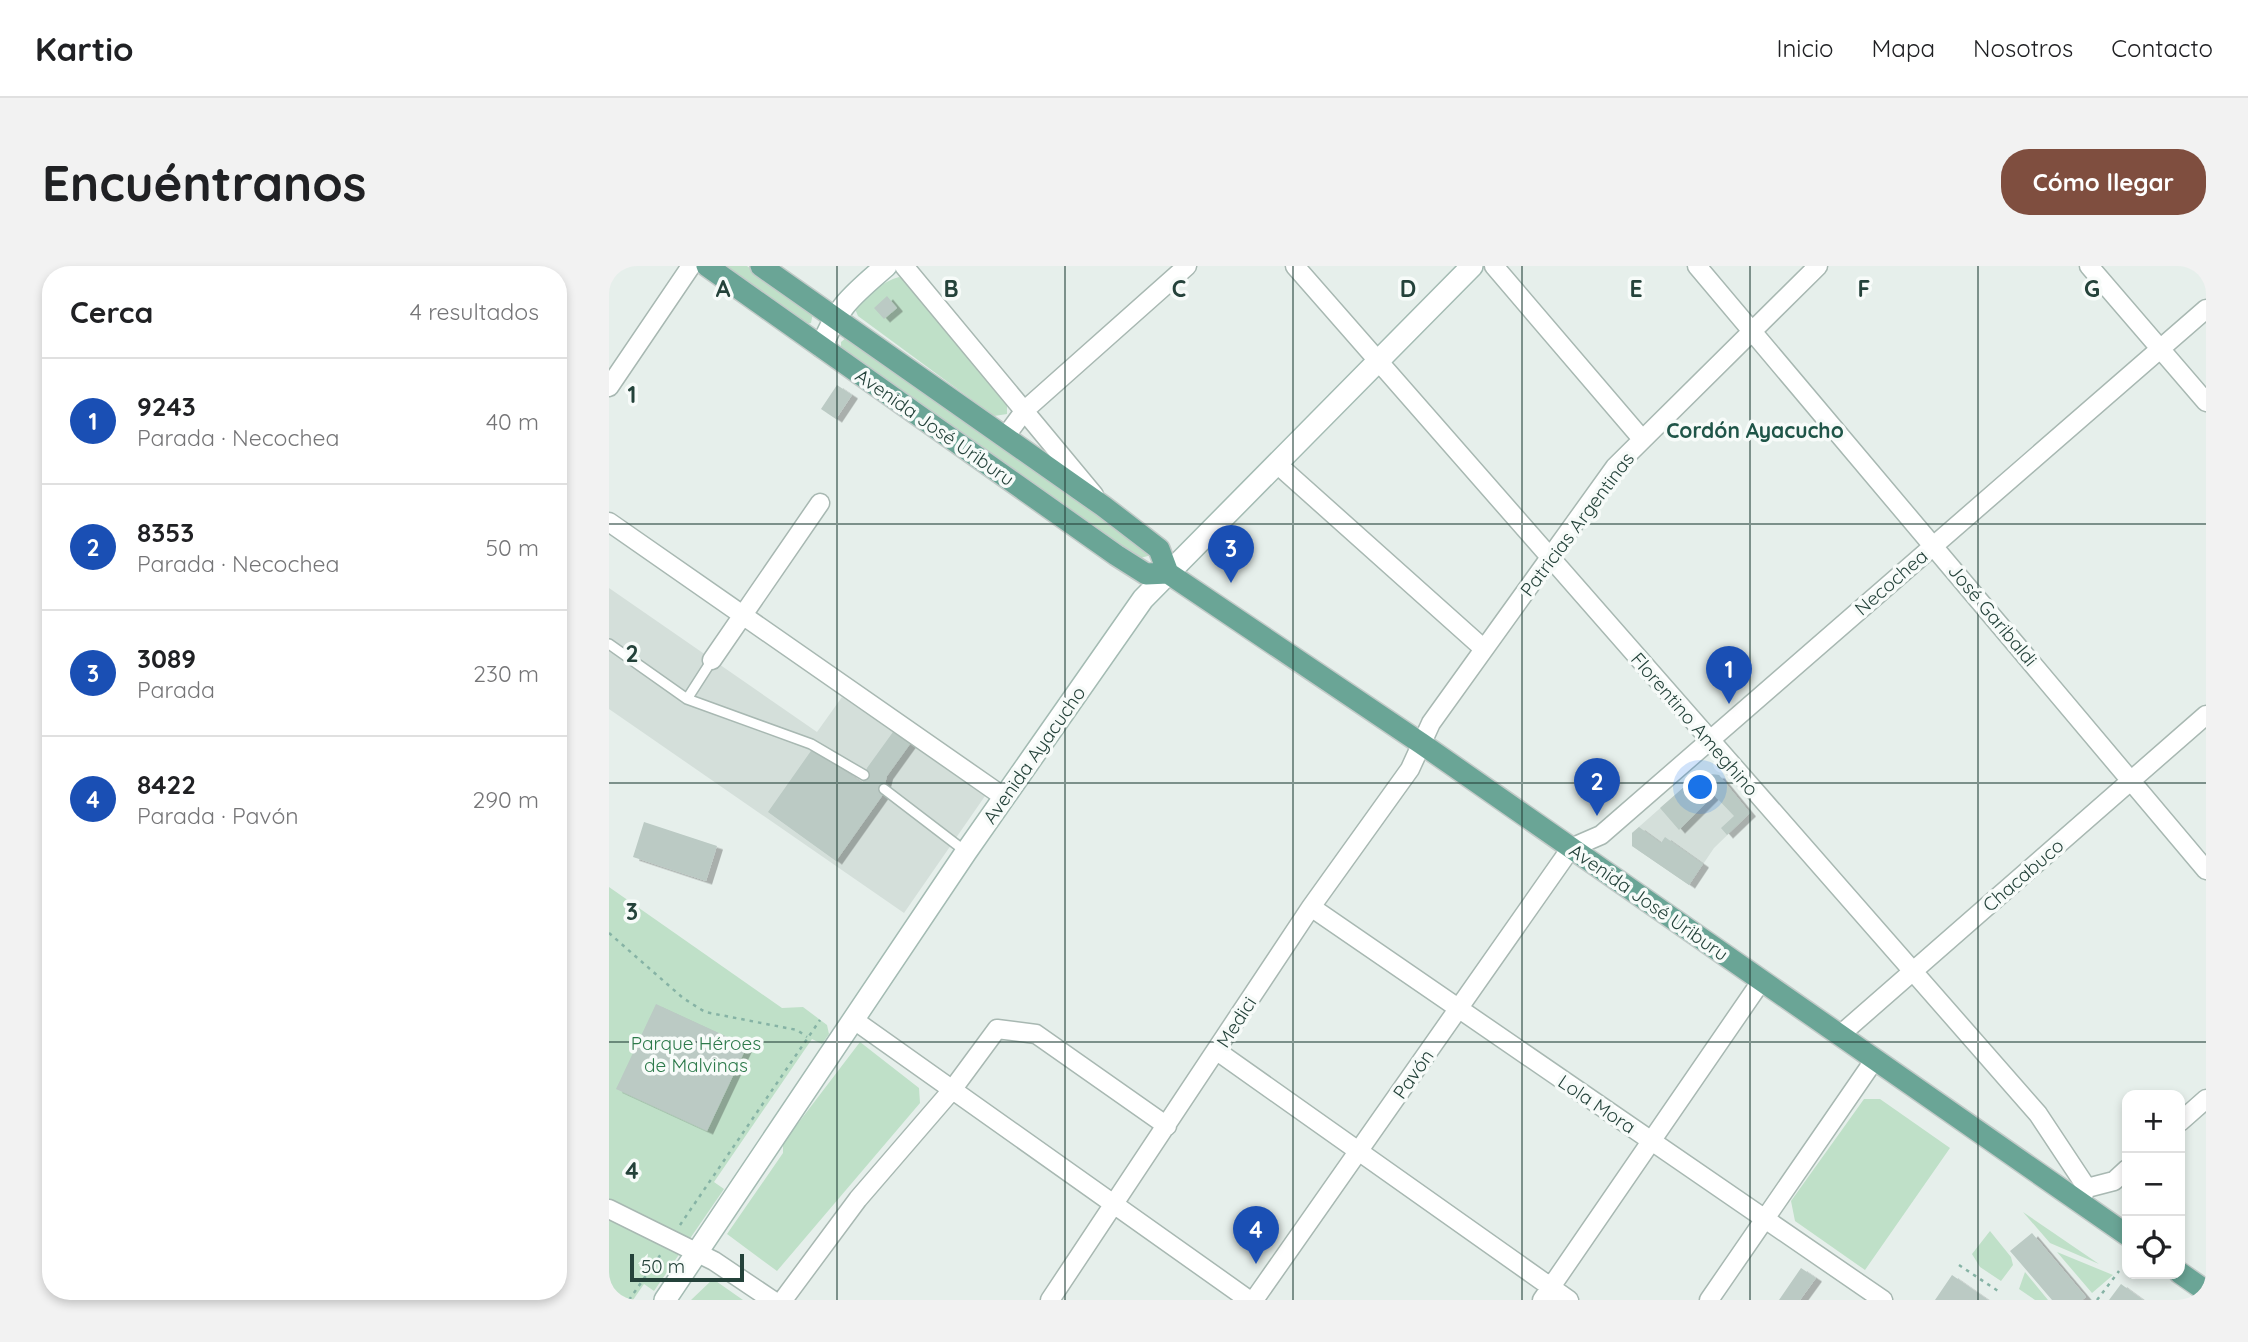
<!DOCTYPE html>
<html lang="es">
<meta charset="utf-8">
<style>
body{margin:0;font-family:Quicksand,sans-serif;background:#f2f2f2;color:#202124}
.controls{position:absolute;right:21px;bottom:21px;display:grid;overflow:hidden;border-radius:14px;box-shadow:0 4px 10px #0003}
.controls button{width:63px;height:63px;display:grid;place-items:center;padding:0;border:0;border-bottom:2px solid #e0e0e0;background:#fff;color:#202124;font:35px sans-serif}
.scale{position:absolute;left:21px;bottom:18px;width:114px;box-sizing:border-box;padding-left:7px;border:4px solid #24423a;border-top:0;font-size:19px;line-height:24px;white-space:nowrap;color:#24423a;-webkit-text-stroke:5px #f7fbf9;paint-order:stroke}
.you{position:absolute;left:1092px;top:522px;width:24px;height:24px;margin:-18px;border:5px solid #fff;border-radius:50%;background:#1a73e8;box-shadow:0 0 0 10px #1a73e833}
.badge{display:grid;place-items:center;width:46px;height:46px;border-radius:50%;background:#7f4e3f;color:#fff;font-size:23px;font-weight:700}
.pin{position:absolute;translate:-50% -58px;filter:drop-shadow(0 2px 4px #0008)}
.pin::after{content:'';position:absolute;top:37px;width:24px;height:21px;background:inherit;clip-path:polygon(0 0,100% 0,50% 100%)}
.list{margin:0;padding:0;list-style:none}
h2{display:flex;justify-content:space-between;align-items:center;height:91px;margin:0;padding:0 28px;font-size:30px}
h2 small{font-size:23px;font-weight:400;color:#757577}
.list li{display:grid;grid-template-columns:46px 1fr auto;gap:21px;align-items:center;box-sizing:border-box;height:126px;padding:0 28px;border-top:2px solid #e0e0e0}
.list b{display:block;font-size:26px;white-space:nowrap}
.list p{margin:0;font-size:23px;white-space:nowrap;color:#757577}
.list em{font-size:23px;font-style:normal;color:#757577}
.icon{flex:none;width:38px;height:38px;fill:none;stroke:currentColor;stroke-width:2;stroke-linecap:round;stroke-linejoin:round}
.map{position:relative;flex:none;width:1597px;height:1034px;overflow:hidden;border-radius:28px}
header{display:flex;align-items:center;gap:42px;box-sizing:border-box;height:98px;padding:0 35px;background:#fff;border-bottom:2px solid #e0e0e0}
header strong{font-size:33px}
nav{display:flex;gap:38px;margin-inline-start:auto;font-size:24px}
.intro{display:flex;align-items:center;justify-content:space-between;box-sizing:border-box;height:168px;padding:0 42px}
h1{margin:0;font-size:49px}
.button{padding:18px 32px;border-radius:28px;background:#7f4e3f;color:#fff;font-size:24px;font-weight:700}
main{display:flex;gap:42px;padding:0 42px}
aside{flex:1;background:#fff;border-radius:28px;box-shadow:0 4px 10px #0003}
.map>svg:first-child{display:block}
</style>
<header>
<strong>Kartio</strong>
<nav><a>Inicio</a><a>Mapa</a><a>Nosotros</a><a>Contacto</a></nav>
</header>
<div class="intro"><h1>Encuéntranos</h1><a class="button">Cómo llegar</a></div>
<main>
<aside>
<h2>Cerca<small>4 resultados</small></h2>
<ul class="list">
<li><span class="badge" style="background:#1a4fb4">1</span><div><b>9243</b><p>Parada · Necochea</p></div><em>40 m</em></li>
<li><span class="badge" style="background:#1a4fb4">2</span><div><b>8353</b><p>Parada · Necochea</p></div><em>50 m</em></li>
<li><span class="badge" style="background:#1a4fb4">3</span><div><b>3089</b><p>Parada</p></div><em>230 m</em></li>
<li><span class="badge" style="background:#1a4fb4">4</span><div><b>8422</b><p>Parada · Pavón</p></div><em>290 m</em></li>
</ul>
</aside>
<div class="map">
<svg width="1597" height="1034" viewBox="0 0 1597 1034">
<defs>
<filter id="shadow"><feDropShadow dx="6" dy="3.5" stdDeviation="0" flood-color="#0004"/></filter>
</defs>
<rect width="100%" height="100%" fill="#e6efeb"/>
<!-- built -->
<path fill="#d4dfda" d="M0,322L208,466L233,431L376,530L295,647L0,443Z
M1091,507L1110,509L1141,547L1105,582L1080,619L1023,580V567Z"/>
<!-- green -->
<path fill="#bfe0c8" d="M112,0H138L204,47L202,57L197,58Z
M290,11L297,14L398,138V148L385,150L249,50L246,43C256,31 274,15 290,11Z
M238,71L482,239L540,286L539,290L531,292L515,281L246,92L232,81V76Z
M0,621L173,742L194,741L218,759L220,768L213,778L203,773L105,916L115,923L45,1025L35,1018L24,1034H0Z
M251,776L310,822L311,837L168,1005L118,968L174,887V877Z
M1255,833H1271L1341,882L1256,1004L1186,955L1182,935Z
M1414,946L1490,998L1441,977Z
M1381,965L1402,991L1404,999L1392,1015L1371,1001L1363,988Z
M1448,986L1504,1009L1483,1027Z
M1416,1006L1439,1034H1426L1410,1023Z
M104,1013L134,1034H82Z"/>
<!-- building -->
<path fill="#bbcac4" filter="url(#shadow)" d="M278,30L288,42L275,53L265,42Z
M228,119L243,129L227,153L212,143Z
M284,466L301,478L278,510L273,530L227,595L159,546L204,482L253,517L258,502Z
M1091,507L1110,509L1141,547L1118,569L1112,562L1125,550L1105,529L1070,564L1051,542Z
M35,556L108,580L97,615L24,591Z
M1030,561L1052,577L1056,571L1094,598L1080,619L1023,580V567Z
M47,738L138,780L98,865L7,823Z
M1423,967L1477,1031L1473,1034H1443L1401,985Z
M1192,1002L1207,1012L1191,1034H1170Z
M1343,1009L1379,1034H1326Z
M1512,1018L1534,1034H1500Z"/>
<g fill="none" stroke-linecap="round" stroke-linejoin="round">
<!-- lane casing -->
<g stroke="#a8b8b2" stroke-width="12">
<path id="lane" d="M0,378L78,433L202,478L255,509
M78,433L103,394
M275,523L356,585"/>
</g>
<!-- street casing -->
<g stroke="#a8b8b2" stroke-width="21">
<path id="street" d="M295,0L485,229
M686,0L1429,848L1478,922
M885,0L1033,173
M1088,0L1597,604
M1480,0L1597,136
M0,121L82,0
M396,171L416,144L578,0
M667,197L875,383
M0,256L395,531
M103,394L211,237
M702,641L1274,1034
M245,754L640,1034
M1231,769L1597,449
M608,785L960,1034
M1571,856L1597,833
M1473,931L1478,922L1505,915L1518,903
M0,943L105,995L163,1034
M174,1034L249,933L343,824L388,763L427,768L558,860
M441,1034L702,641L801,503L822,457L1006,201L1209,0
M645,1034L962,582L992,569L1597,43
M933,1034L1153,714
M1100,1034L1266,793"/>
</g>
<!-- secondary casing -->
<g stroke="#a4bbb3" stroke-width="24">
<path id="secondary" d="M213,81C227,41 246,27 277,0
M56,1034L357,586L534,333L863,0"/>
</g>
<!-- primary casing -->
<g stroke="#c2cac8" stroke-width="24">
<path id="primary" d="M98,0L507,289L537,308L559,307
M152,0L494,240L550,283L559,307L813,478L1518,969
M1571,1007L1597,1025"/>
</g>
<!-- path -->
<path stroke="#86b3a5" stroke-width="2.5" stroke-dasharray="3.5 5" stroke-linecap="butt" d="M0,667L74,732L96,746L188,764L198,771
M71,959L211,754
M1350,999L1392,1027
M20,1034L52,988
M1488,1034L1510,1005"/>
<!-- lane -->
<use href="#lane" stroke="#fff" stroke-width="9"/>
<!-- street -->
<use href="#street" stroke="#fff" stroke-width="18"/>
<!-- secondary -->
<use href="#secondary" stroke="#fff" stroke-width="21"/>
<!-- primary -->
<use href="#primary" stroke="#6aa596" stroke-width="21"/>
</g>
<!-- grid -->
<path fill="none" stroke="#24423a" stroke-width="2" stroke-opacity="0.55" d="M228,0V1034M456,0V1034M684,0V1034M913,0V1034M1141,0V1034M1369,0V1034M0,258H1597M0,517H1597M0,776H1597"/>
<g text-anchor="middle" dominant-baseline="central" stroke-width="7" stroke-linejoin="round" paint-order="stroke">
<!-- street labels -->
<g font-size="19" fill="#24423a" stroke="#f7fbf9">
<text transform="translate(326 161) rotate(35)">Avenida José Uriburu</text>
<text transform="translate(968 258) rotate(-53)">Patricias Argentinas</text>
<text transform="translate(1282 316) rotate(-41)">Necochea</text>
<text transform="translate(1384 349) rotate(50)">José Garibaldi</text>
<text transform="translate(1086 458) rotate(49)">Florentino Ameghino</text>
<text transform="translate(425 489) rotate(-55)">Avenida Ayacucho</text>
<text transform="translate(1414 609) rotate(-41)">Chacabuco</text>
<text transform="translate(1040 636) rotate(35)">Avenida José Uriburu</text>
<text transform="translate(627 756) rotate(-57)">Medici</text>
<text transform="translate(804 808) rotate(-55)">Pavón</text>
<text transform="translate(988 838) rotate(34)">Lola Mora</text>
</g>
<!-- park labels -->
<g font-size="19" fill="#2d7a4b" stroke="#f7fbf9">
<text x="87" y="777">Parque Héroes<tspan x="87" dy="22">de Malvinas</tspan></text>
</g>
<!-- neighbourhood labels -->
<g font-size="21" font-weight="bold" fill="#1f5548" stroke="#f7fbf9">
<text x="1146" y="164">Cordón Ayacucho</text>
</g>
</g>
<g font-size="23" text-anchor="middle" font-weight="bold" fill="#24423a" stroke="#f7fbf9" stroke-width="7" stroke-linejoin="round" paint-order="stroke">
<text x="114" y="31">A</text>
<text x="342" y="31">B</text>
<text x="570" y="31">C</text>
<text x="799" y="31">D</text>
<text x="1027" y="31">E</text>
<text x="1255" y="31">F</text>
<text x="1483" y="31">G</text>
<text x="23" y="137">1</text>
<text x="23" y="396">2</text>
<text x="23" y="654">3</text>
<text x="23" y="913">4</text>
</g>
</svg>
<div class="controls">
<button>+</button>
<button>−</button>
<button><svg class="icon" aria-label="locate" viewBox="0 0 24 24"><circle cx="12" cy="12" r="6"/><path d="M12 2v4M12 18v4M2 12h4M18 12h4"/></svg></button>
</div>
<div class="scale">50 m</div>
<div class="you"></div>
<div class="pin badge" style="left:1120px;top:438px;background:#1a4fb4">1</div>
<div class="pin badge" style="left:988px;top:550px;background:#1a4fb4">2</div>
<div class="pin badge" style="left:622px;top:317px;background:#1a4fb4">3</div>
<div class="pin badge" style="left:647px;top:998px;background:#1a4fb4">4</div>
</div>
</main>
